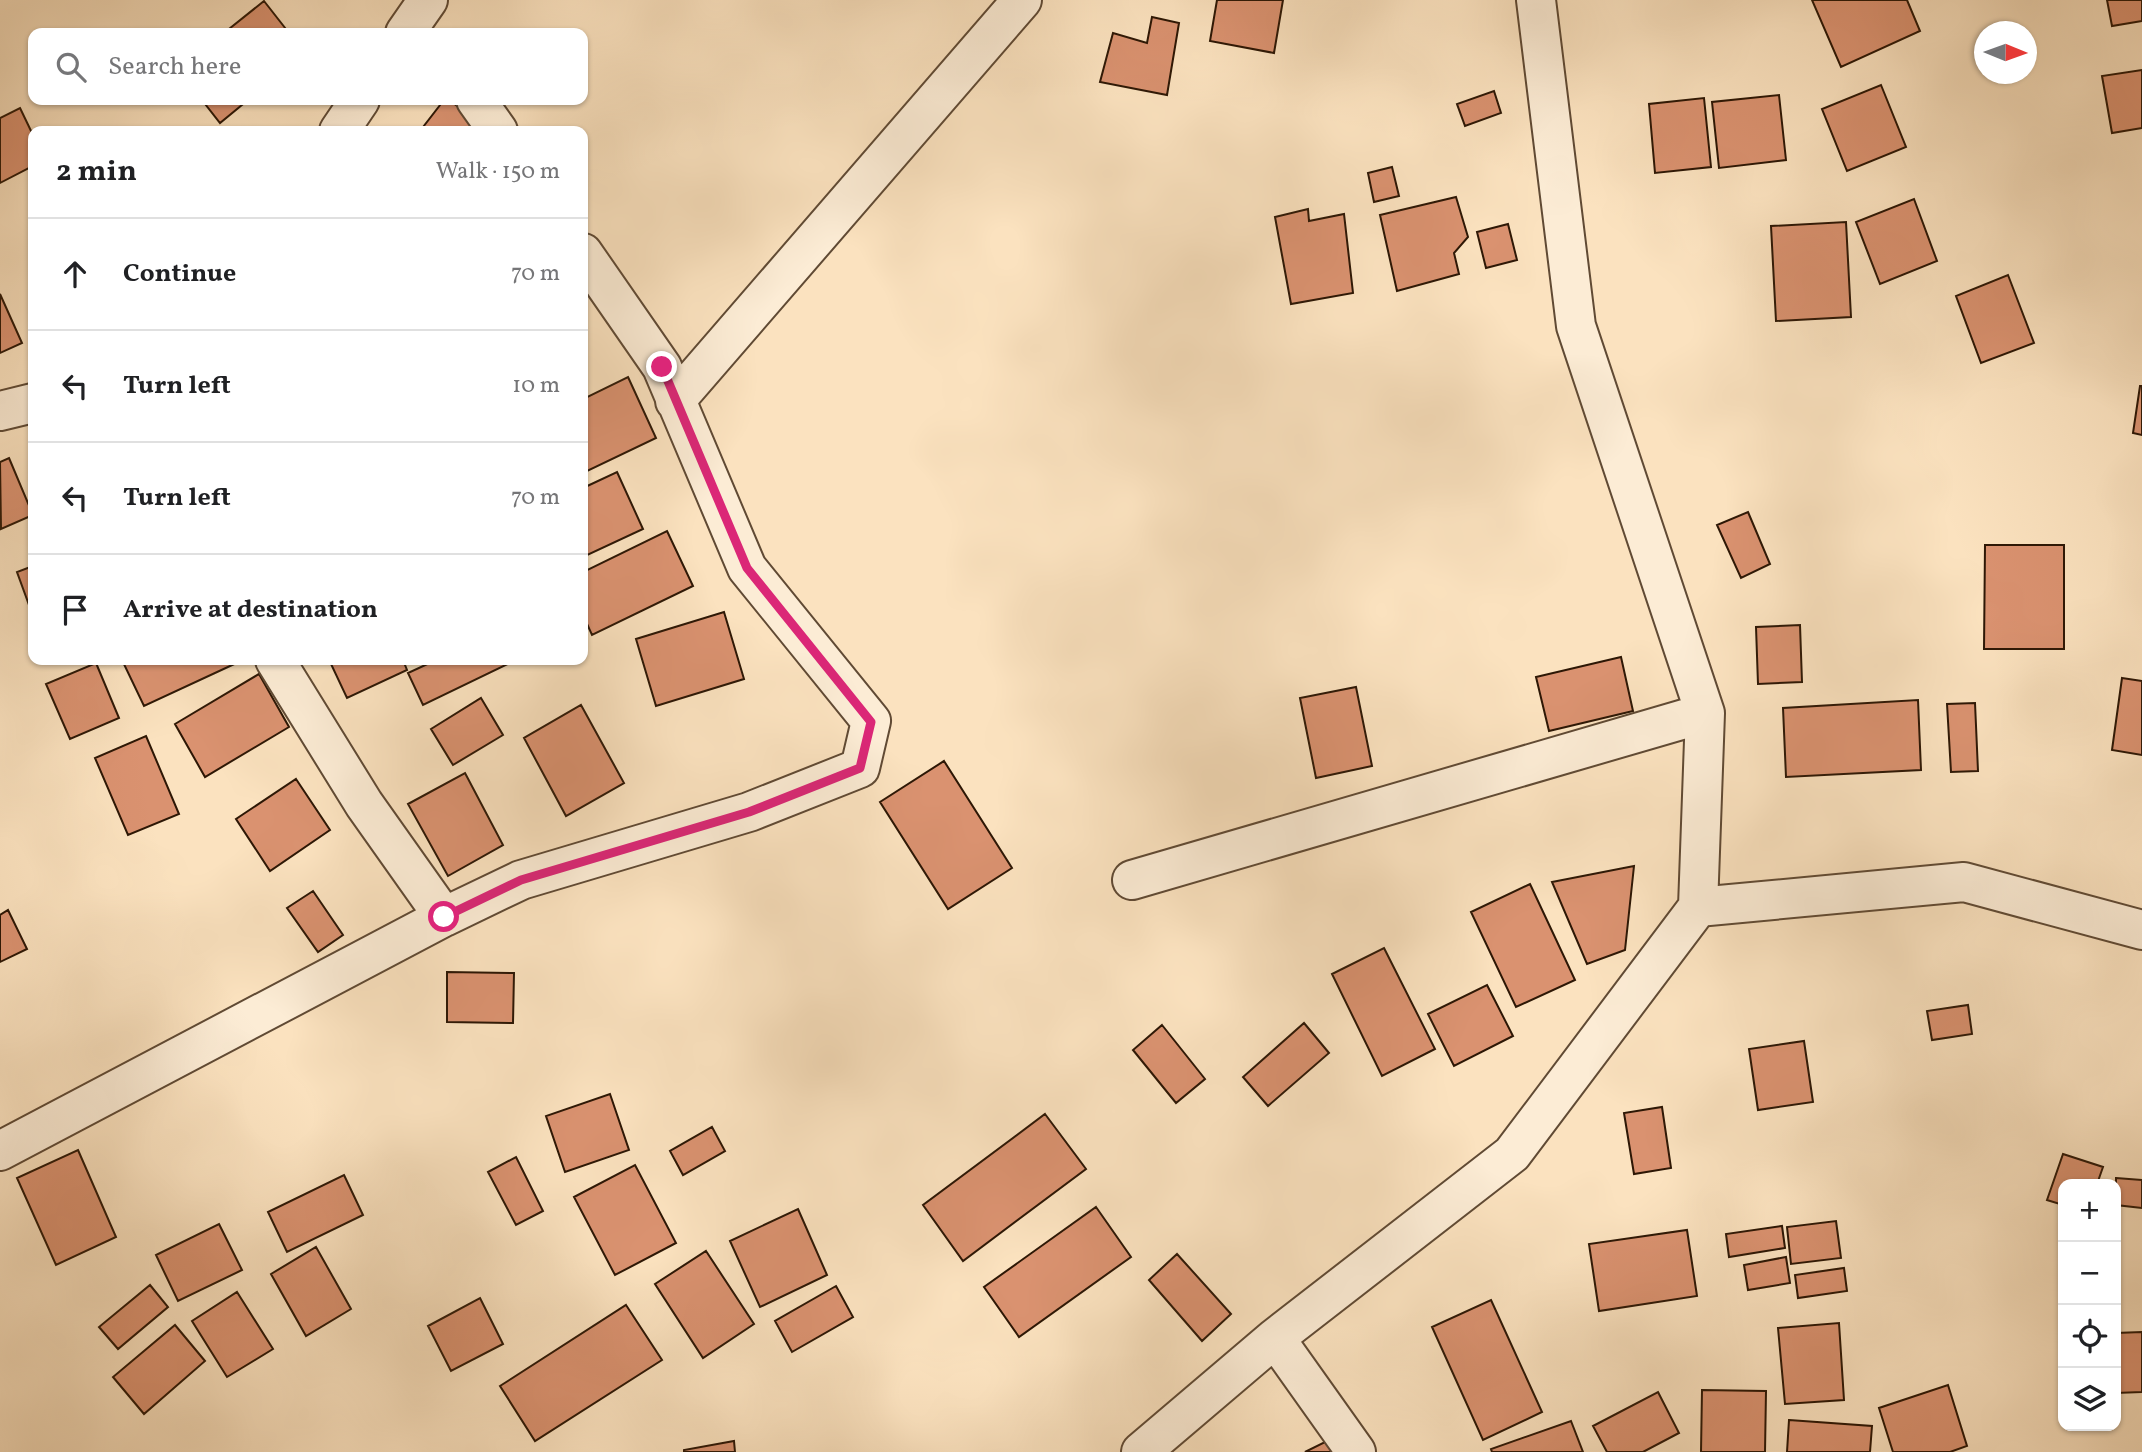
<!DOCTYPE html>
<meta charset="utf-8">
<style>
body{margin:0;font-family:Vollkorn,serif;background:#f6f6f6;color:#202124}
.controls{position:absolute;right:21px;bottom:21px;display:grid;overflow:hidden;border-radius:14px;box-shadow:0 2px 5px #0004}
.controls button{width:63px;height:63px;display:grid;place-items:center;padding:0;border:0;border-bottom:2px solid #e0e0e0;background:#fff;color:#202124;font:35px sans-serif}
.compass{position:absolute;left:1974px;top:21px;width:63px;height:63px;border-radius:50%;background:#fff;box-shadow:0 2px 5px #0004;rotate:91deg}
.stop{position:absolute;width:21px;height:21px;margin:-16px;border:5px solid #db2777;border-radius:50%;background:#fff}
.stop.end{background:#db2777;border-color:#fff;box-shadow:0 2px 7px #0008}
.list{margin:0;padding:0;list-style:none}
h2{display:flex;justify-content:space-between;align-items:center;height:91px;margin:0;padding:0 28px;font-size:30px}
h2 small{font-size:23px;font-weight:400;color:#757577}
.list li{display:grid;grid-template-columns:46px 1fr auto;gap:21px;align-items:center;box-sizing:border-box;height:112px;padding:0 28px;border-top:2px solid #e0e0e0}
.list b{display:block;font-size:26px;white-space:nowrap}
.list em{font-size:23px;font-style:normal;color:#757577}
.icon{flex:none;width:38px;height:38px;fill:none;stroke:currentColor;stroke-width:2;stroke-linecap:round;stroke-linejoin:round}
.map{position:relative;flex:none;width:2142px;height:1452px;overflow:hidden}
.search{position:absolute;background:#fff;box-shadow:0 2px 5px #0004;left:28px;top:28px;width:560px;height:77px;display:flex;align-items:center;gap:18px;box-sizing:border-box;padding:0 24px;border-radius:14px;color:#757577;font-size:26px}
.panel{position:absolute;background:#fff;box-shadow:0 2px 5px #0004;left:28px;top:126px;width:560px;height:539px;border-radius:14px}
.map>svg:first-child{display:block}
</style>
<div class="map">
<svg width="2142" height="1452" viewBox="0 0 2142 1452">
<rect width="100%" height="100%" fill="#fbe2bf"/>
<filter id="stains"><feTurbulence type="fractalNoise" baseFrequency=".00286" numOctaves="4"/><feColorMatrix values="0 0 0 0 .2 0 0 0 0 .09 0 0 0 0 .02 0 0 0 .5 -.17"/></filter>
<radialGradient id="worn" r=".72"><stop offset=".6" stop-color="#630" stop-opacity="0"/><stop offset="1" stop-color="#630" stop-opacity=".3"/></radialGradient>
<!-- building -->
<path fill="#da9270" stroke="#2d1705" stroke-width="2" d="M1217,0H1283L1274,53L1210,41Z
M1812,0H1907L1920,31L1841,67Z
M2107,0H2142V21L2112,26Z
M264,1L289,33H224Z
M1152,17L1179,23L1167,95L1100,82L1113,33L1147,43Z
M2142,70V128L2112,133L2102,76Z
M1881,85L1906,147L1847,171L1822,109Z
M1494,91L1501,113L1465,126L1457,104Z
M1779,95L1786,160L1719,168L1712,102Z
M1704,98L1711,167L1655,173L1649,104Z
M202,100H248L220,123Z
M444,100H449L491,131H420Z
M20,108L33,135V166L0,183V118Z
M1392,167L1399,196L1374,202L1368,173Z
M1456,197L1468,237L1454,253L1459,274L1397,291L1380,215Z
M1914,199L1937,261L1880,284L1856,222Z
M1308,209L1309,221L1344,214L1353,293L1291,304L1275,217Z
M1846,222L1851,317L1776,321L1771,226Z
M1508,224L1517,260L1486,268L1477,232Z
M2008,275L2034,343L1981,363L1956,296Z
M0,294L22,343L0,353Z
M628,377L656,438L583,473V399Z
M2140,386H2142V435L2133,433Z
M9,458L33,515L1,529L0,462Z
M617,472L643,529L583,557V488Z
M1748,512L1770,564L1741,578L1717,525Z
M667,531L693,586L592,635L583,615V572Z
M1985,545H2064V649H1984Z
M33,566V616L17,572Z
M724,612L744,679L656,706L636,639Z
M1800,625L1802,682L1758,684L1756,627Z
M1621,657L1633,711L1549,731L1536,677Z
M122,660H243L144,706Z
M339,660H403L407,670L347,698L331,664Z
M436,660H516L423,705L408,673Z
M96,663L119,718L70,739L46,684Z
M259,674L289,727L205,777L175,724Z
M2122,678L2142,681V755L2112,750Z
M1356,687L1372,766L1316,778L1300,698Z
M481,698L503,735L453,765L431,729Z
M1918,700L1921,770L1786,777L1783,708Z
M1975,703L1978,771L1951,772L1947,704Z
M581,705L624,783L566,816L524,738Z
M146,736L179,814L128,835L95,758Z
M944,761L1012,868L948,909L880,802Z
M465,773L503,845L448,876L408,804Z
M296,779L330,830L270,871L236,819Z
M1634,866L1625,950L1587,964L1552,882Z
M1530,884L1575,980L1516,1007L1471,912Z
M313,891L343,935L318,952L287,908Z
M8,910L27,949L0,962V915Z
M1384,948L1435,1049L1382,1076L1332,974Z
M447,972L514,973L513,1023L447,1022Z
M1487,985L1513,1036L1454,1066L1428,1014Z
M1968,1005L1972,1034L1932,1040L1927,1011Z
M1304,1023L1329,1053L1268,1106L1243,1077Z
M1162,1025L1205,1079L1176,1103L1133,1050Z
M1804,1041L1813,1102L1758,1110L1749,1049Z
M610,1094L629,1150L565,1172L546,1116Z
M1662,1107L1671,1168L1634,1174L1624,1113Z
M1045,1114L1086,1169L963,1261L923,1205Z
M712,1127L725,1151L683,1175L670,1151Z
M78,1150L116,1237L56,1265L17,1178Z
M2063,1154L2103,1167L2097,1184H2063V1205L2047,1200Z
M516,1157L543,1211L516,1225L488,1172Z
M635,1165L676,1243L615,1275L574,1197Z
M344,1175L363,1215L287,1252L268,1212Z
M2116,1178L2142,1180V1208L2116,1205Z
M1096,1207L1131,1257L1019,1337L984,1287Z
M798,1209L827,1275L760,1307L730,1241Z
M1836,1221L1841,1258L1791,1264L1787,1227Z
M219,1224L242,1270L178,1301L156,1255Z
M1782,1226L1785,1248L1729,1257L1726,1234Z
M1687,1230L1697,1296L1599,1311L1589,1244Z
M316,1247L351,1309L306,1336L271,1274Z
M706,1251L754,1324L703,1358L655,1284Z
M1177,1254L1231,1314L1202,1341L1149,1280Z
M1786,1257L1790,1283L1748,1290L1744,1265Z
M1844,1268L1847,1291L1798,1298L1795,1275Z
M150,1285L168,1307L118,1349L99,1327Z
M836,1286L853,1317L792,1352L775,1321Z
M237,1292L273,1349L227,1377L192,1321Z
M480,1298L503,1344L451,1371L428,1326Z
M1491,1300L1542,1412L1483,1440L1432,1327Z
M626,1305L662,1360L535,1441L500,1386Z
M1839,1323L1844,1400L1785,1404L1778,1328Z
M175,1325L205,1361L144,1414L113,1377Z
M2142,1332V1392L2116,1393V1333Z
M1948,1385L1967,1446L1950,1452H1893L1879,1408Z
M1702,1390L1766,1391L1765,1452H1701Z
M1658,1392L1679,1433L1643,1452H1607L1593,1426Z
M1789,1420L1872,1426L1870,1452H1787Z
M1571,1421L1583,1452H1492L1491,1449Z
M1329,1440L1335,1452H1305Z
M734,1441L735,1452H684V1450Z"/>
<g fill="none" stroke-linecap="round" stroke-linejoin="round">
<!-- street casing -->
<g stroke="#604a34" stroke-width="42">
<path id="street" d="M405,33L428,0
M476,100L498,131
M339,131L360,100
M675,401L1022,0
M0,411L33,403
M275,660L364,804L444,917
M1132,880L1705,713
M1698,907L1964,882L2142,930
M0,1151L444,917L521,880L749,812L860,768L871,721L747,568L662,367L583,253
M1275,1338L1356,1452
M1141,1452L1275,1338L1512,1154L1698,907L1705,713L1576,326L1536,0"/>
</g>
<!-- street -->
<use href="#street" stroke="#fcecd5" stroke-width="38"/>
</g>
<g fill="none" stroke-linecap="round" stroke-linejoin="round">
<!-- route -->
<path stroke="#db2777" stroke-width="9" d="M444,917L521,880L749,812L860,768L871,722L747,568L662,367"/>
</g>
<rect width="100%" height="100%" filter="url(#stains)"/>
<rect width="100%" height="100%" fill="url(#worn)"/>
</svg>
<div class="controls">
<button>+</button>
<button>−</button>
<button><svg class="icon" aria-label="locate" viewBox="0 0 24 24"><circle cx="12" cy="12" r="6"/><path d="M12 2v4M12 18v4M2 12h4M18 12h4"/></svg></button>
<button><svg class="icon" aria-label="layers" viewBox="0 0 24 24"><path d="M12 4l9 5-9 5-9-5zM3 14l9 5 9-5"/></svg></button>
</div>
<svg class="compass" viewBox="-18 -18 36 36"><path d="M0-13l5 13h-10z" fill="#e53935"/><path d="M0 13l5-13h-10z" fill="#757577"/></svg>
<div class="stop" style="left:444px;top:917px"></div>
<div class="stop end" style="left:662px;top:367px"></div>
<div class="search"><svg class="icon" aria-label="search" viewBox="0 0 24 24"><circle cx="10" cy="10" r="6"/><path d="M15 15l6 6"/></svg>Search here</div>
<section class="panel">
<h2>2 min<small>Walk · 150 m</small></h2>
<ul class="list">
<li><svg class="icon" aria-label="ahead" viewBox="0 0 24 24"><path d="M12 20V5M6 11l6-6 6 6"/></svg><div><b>Continue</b></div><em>70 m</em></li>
<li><svg class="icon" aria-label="left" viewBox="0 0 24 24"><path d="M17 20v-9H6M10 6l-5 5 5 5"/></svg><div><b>Turn left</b></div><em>10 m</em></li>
<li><svg class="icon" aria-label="left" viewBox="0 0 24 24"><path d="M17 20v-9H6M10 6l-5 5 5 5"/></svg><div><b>Turn left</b></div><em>70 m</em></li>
<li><svg class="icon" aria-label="arrive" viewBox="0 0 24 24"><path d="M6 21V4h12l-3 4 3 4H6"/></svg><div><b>Arrive at destination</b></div></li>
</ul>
</section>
</div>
